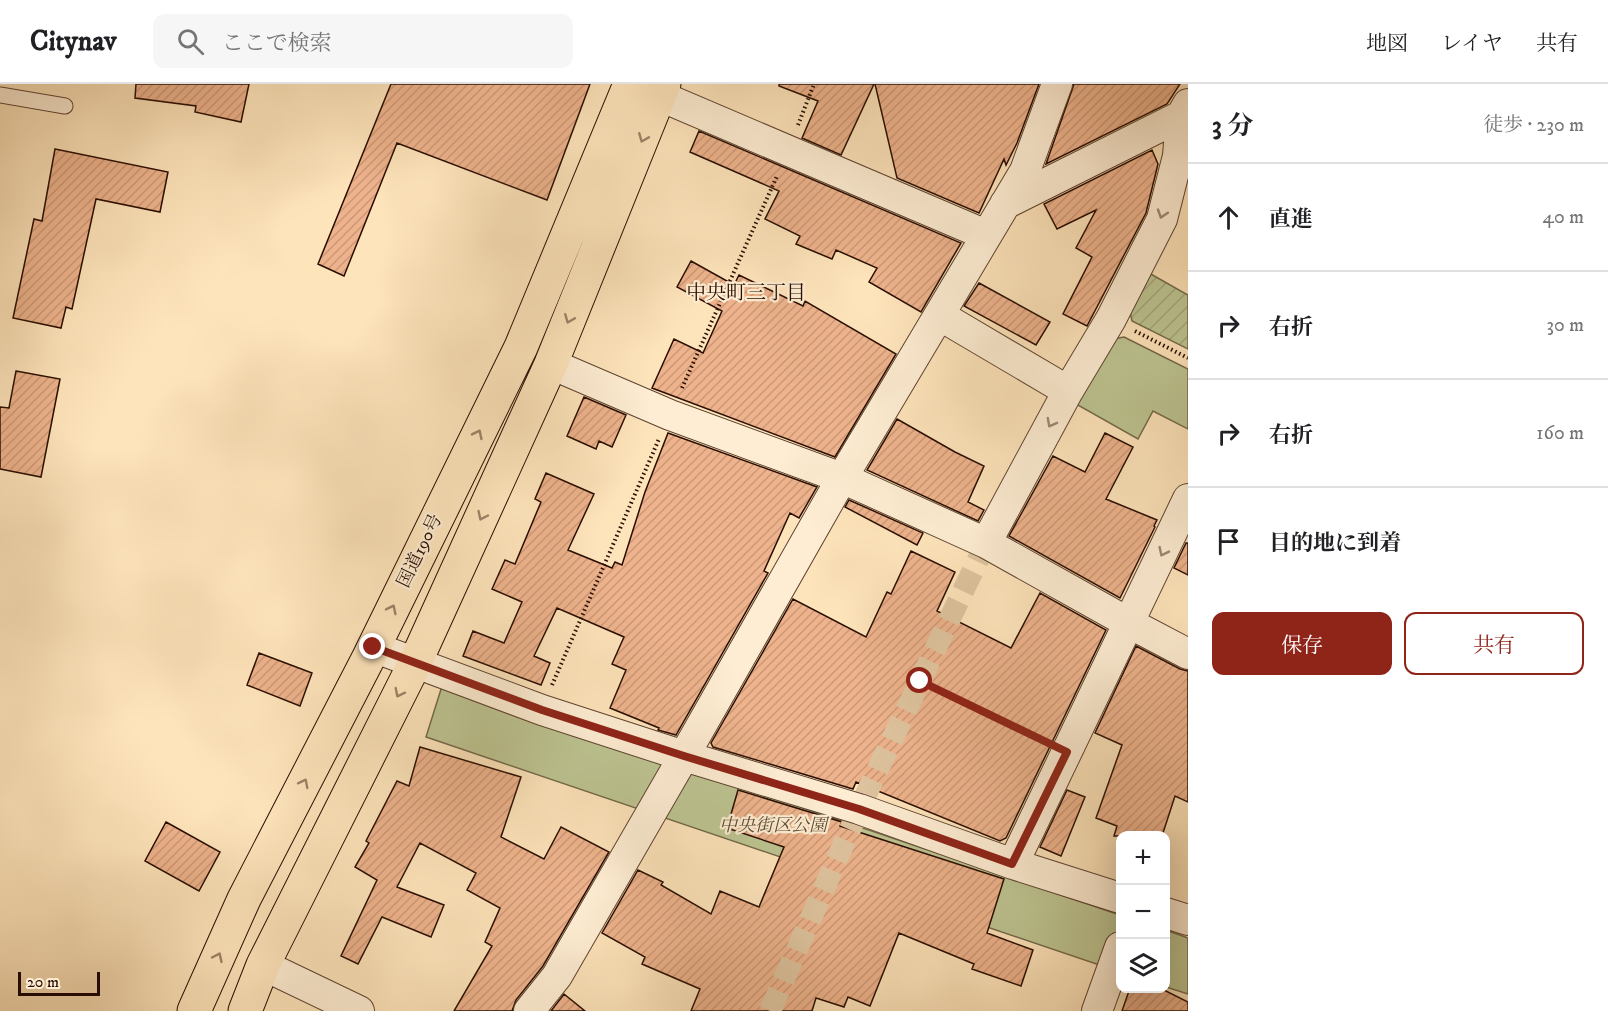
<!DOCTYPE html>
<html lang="ja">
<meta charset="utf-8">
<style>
body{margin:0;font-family:"IM FELL DW Pica","Noto Serif JP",serif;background:#f6f6f6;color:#202124}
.controls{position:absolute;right:18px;bottom:18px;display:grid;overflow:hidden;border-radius:12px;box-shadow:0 6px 24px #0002}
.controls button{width:54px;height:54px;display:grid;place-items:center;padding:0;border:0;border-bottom:2px solid #e0e0e0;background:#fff;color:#202124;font:30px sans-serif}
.scale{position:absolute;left:18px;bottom:15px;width:82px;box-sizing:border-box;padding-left:6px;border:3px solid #290d01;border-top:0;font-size:16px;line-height:21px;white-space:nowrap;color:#290d01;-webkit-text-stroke:4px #feedd3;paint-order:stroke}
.stop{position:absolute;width:18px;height:18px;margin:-14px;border:4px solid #8f2418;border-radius:50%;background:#fff}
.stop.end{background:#8f2418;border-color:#fff;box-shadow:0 2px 6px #0008}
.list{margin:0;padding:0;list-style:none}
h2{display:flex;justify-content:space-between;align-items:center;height:78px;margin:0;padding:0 24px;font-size:26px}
h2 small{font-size:20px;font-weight:400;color:#757577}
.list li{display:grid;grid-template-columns:39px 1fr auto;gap:18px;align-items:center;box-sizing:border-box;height:108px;padding:0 24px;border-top:2px solid #e0e0e0}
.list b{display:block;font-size:22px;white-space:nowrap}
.list em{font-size:20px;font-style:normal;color:#757577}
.actions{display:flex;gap:12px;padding:18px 24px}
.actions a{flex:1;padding:14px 0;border:2px solid #8f2418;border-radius:12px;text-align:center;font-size:21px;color:#8f2418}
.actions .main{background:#8f2418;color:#fff}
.icon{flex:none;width:33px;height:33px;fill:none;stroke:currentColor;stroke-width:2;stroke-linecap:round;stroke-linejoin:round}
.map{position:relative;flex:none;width:1188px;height:927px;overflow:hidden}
header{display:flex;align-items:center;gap:36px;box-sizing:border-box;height:84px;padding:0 30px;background:#fff;border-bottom:2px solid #e0e0e0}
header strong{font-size:28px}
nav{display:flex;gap:33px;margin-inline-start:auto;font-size:21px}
.search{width:420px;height:54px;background:#f6f6f6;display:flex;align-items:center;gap:15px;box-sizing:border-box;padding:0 21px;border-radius:12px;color:#757577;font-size:22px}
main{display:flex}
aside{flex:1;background:#fff}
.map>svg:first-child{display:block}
</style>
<header>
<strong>Citynav</strong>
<div class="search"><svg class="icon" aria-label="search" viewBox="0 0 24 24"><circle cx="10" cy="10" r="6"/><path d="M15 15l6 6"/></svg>ここで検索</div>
<nav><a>地図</a><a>レイヤ</a><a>共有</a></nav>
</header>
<main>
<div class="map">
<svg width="1188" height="927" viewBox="0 0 1188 927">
<defs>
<pattern id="garden-furrows" width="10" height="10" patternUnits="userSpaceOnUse" patternTransform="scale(1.5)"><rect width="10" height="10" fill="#bdc592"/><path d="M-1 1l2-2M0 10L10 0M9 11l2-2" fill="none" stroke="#a2a87c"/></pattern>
<pattern id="building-hatch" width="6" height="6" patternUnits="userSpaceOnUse" patternTransform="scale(1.5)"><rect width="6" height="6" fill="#eeb38c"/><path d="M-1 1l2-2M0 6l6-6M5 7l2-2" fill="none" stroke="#c97"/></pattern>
</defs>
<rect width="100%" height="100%" fill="#fee4bb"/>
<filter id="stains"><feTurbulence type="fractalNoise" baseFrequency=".00333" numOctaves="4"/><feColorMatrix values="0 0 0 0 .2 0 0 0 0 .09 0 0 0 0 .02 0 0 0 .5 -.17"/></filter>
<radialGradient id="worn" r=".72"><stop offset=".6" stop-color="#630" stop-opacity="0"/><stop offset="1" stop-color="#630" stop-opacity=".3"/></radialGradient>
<!-- green -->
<path fill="#bdc592" stroke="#73694a" stroke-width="1.5" d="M1124,253L1188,285V345L1153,327L1138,355L1076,320L1113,255Z
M442,602L1120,831V888L426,653Z
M1166,846L1188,854V910L1166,903Z"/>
<!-- garden -->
<path fill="url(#garden-furrows)" stroke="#73694a" stroke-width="1.5" d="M1149,189L1188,211V265L1132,237L1129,223Z"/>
<!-- building -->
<path fill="url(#building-hatch)" stroke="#290d01" stroke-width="1.5" d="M136,0H249L241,38L195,28L196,22L135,14Z
M391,0H590L547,116L397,59L344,192L318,180Z
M779,0H874L841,71L802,54L818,17L779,2Z
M875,0H1039L1017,59L1006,81L1004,75L979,129L897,94Z
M1074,0H1180L1167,20L1046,80Z
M699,47L961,159L921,228L869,198L877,184L836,166L832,175L796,160L800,152L765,135L779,107L690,68Z
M55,65L168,88L160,128L96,115L72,225L66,223L61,244L13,234L34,135L42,137Z
M1152,66L1158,80L1146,129L1087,242L1063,230L1092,173L1076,164L1096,126L1057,145L1044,120Z
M691,177L734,201L739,191L803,222L805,217L896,270L835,373L652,304L674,255L703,269L722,227L677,203Z
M979,199L1050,238L1036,261L964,222Z
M16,287L60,295L41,393L0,385V323L9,324Z
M584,313L626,331L612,363L599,357L596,365L567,352Z
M897,335L955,368L984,382L968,418L984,426L978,437L867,386Z
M668,349L817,403L799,434L790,429L764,487L768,489L676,651L658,646L659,644L610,624L626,586L612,580L624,553L557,524L534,572L550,579L541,601L463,572L473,547L504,559L522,518L492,505L505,476L515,480L541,418L535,415L546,389L594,410L568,466L612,484L615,478L622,481L645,408Z
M1105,349L1133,363L1106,415L1157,436L1154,442L1155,443L1120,514L1009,452L1053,372L1085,388Z
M849,416L923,449L917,461L845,423Z
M1186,459H1188V491L1174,484Z
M911,467L955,488L937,527L1011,564L1040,509L1106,546L1006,754L1000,757L856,698L853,705L713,663L711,659L793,515L866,553L887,508L891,510Z
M1136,562L1180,585L1188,587V718L1175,712L1162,752H1114L1117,742L1096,734L1122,661L1095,649Z
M259,569L312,589L300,622L247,601Z
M420,663L521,693L501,753L544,775L561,743L609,768L543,882L516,916L512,927H454L492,862L485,858L500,824L467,806L476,789L420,759L397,803L444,821L431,853L382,833L358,880L341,872L377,796L355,783L369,759L366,757L397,697L409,702Z
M738,706L842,738L840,742L1004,795L987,849L1033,866L1021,902L972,885L974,880L899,849L870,922L848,913L844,923L816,914L812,927H691L700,905L642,880L645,873L602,849L638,786L663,798L661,801L711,830L720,807L759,823L784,763L727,744Z
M1067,706L1085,713L1061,772L1040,763Z
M166,738L220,768L199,807L145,777Z
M1130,904H1160L1188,918V927H1122Z
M564,910L585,927H551Z"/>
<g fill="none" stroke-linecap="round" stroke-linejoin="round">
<!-- pedestrian-tunnel -->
<path stroke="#dec49f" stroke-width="22" stroke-dasharray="22 11" stroke-linecap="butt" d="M770,927L859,725L986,459"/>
<!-- service casing -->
<g stroke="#5e4330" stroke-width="17">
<path id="service" d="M0,11L65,22"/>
</g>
<!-- minor casing -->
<g stroke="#5e4330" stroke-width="32">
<path id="minor" d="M660,12L986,151
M1005,120L1181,32
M939,231L1068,307
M551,280L670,331L842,394L986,459L1129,539L1188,570
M986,459L1068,307L1111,235L1162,135L1178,72L1181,32L1188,20
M373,563L542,626L684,672L859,725L1013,780L1120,814
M1013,780L1188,415
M1166,829L1188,836
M263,881L359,927
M529,927L557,892L684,672L842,394L1025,87L1057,0
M1097,927L1120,863"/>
</g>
<!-- trunk casing -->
<g stroke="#290d01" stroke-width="35">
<path id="trunk" d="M194,927L244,815L369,573L521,263L630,0
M245,927L263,881L415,579L551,280L664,0"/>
</g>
<!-- path -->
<path stroke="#290d01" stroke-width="4" stroke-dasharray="1.5 3" stroke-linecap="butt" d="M798,41L814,0
M1135,247L1188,274
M682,304L777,92
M920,597L1041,655
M552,601L659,355"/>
<!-- service -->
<use href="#service" stroke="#feedd3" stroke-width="15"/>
<!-- minor -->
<use href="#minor" stroke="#feedd3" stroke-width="30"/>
<!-- trunk -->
<use href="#trunk" stroke="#fee4bb" stroke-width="33"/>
</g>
<!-- one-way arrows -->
<defs><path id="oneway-chevron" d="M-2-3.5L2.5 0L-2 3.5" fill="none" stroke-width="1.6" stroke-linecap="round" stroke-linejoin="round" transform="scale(1.5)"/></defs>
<g stroke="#9e8367">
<use href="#oneway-chevron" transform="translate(643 54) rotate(112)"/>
<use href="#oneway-chevron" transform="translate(569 235) rotate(112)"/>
<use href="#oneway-chevron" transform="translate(478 350) rotate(-64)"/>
<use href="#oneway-chevron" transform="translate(482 432) rotate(115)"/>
<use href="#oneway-chevron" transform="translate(392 525) rotate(-64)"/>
<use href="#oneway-chevron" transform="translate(399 609) rotate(117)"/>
<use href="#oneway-chevron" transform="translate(304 699) rotate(-63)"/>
<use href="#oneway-chevron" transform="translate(218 873) rotate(-65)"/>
</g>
<g stroke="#9e8874">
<use href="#oneway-chevron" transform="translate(1162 130) rotate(108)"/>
<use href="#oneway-chevron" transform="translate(1051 339) rotate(118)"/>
<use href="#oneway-chevron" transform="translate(1163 468) rotate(116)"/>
</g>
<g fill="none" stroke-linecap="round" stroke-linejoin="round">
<!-- route -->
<path stroke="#8f2418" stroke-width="8" d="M373,563L542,626L684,672L859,725L1012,780L1067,668L920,597"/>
</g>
<g text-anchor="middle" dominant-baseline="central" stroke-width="4.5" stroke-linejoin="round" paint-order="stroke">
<!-- street labels -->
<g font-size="18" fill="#290d01" stroke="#feedd3">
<text transform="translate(420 467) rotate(-64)">国道190号</text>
</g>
<!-- park labels -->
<g font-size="18" font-style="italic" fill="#5d4d34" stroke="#feedd3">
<text x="773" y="742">中央街区公園</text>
</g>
<!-- neighbourhood labels -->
<g font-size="20" fill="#290d01" stroke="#feedd3">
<text x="746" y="209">中央町三丁目</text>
</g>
</g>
<rect width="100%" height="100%" filter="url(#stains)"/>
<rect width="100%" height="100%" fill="url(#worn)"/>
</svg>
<div class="controls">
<button>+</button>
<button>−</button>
<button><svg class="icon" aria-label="layers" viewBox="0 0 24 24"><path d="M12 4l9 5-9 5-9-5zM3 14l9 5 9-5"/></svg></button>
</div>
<div class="scale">20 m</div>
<div class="stop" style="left:920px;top:597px"></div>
<div class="stop end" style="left:373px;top:563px"></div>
</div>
<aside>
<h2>3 分<small>徒歩 · 230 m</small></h2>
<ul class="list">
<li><svg class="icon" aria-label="ahead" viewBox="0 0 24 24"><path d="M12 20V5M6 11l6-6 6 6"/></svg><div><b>直進</b></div><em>40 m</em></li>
<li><svg class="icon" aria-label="right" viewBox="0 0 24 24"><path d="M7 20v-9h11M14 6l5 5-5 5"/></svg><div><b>右折</b></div><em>30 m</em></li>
<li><svg class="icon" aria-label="right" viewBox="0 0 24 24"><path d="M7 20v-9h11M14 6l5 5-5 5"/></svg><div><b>右折</b></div><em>160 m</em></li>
<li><svg class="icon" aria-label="arrive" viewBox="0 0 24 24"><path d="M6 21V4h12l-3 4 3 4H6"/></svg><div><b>目的地に到着</b></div></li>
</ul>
<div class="actions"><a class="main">保存</a><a>共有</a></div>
</aside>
</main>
